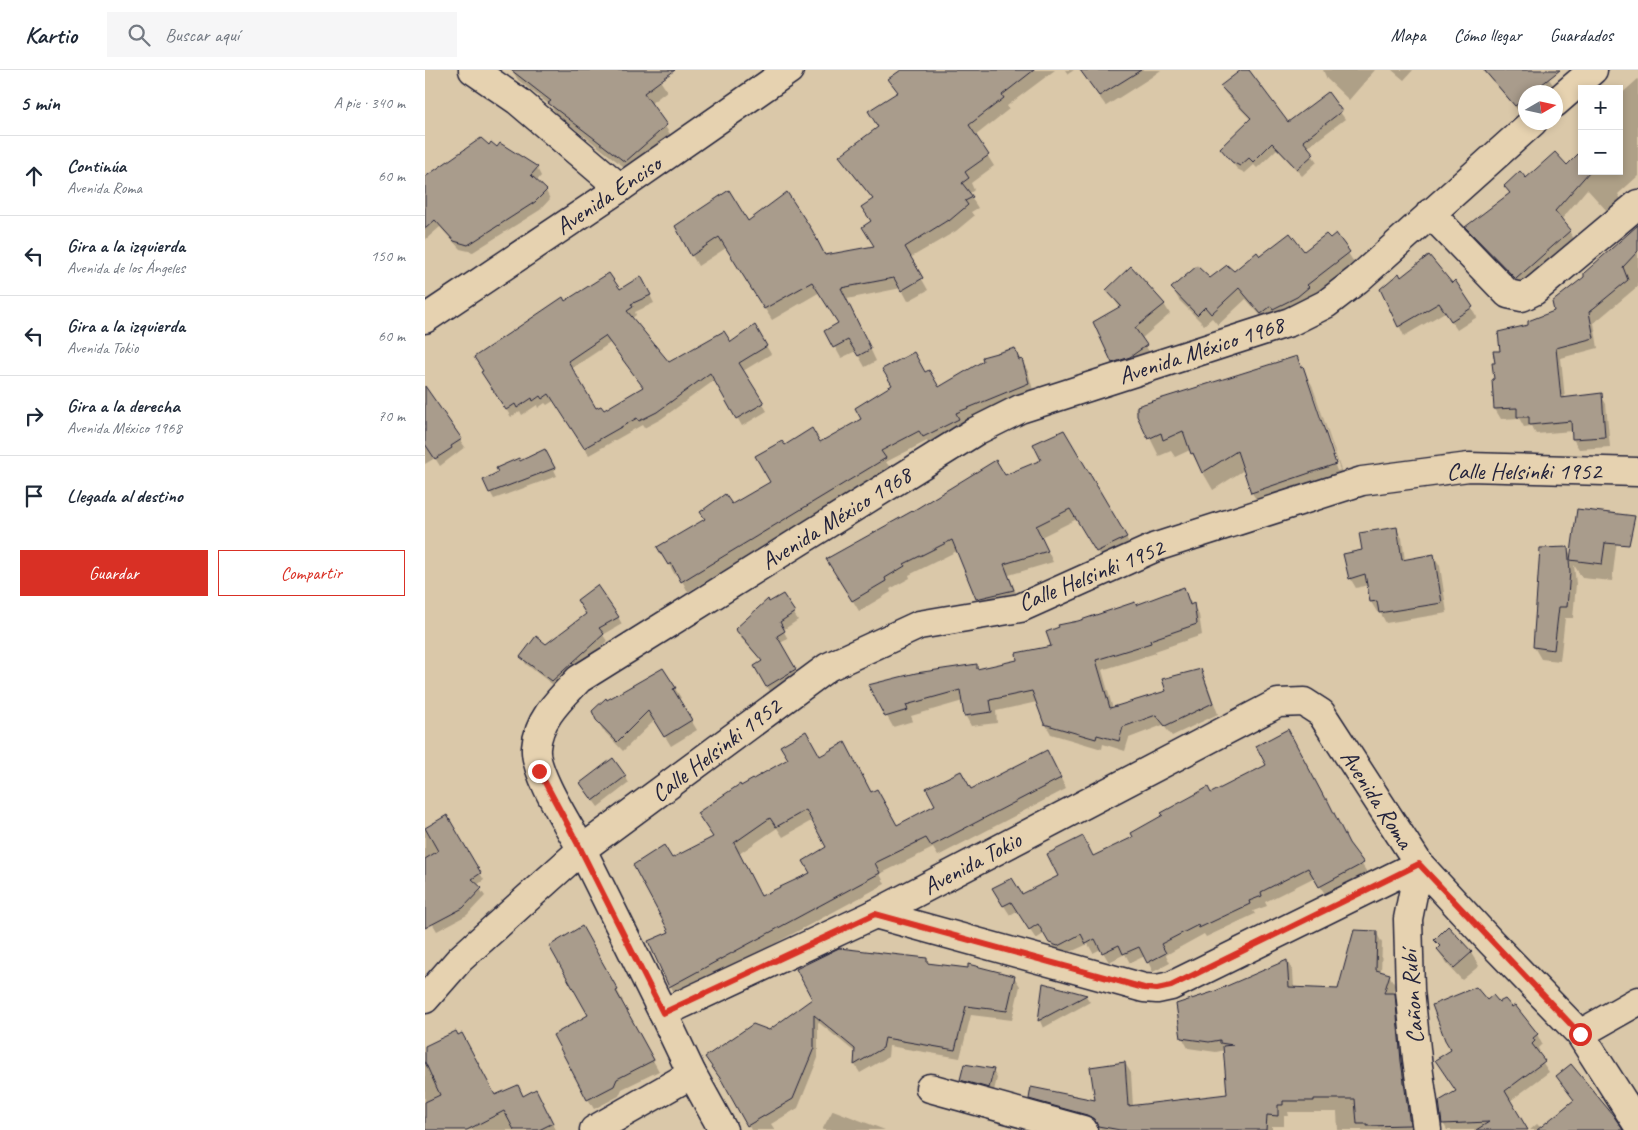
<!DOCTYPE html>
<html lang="es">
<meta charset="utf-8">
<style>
body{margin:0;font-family:Caveat,sans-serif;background:#f6f6f7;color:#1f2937}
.controls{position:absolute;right:15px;top:15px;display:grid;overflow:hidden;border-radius:0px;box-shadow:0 2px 8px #0003}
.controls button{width:45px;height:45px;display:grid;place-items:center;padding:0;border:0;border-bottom:1px solid #e0e1e3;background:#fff;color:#1f2937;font:25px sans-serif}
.compass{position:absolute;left:1093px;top:15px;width:45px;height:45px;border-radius:50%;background:#fff;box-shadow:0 2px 8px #0003;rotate:81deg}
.stop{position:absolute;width:15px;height:15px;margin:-11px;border:4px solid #d93025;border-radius:50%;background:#fff}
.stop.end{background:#d93025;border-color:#fff;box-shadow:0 1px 5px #0008}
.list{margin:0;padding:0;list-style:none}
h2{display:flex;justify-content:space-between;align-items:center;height:65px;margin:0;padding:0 20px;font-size:21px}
h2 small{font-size:16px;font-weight:400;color:#747a83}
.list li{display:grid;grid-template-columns:32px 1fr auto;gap:15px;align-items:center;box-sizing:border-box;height:80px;padding:0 20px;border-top:1px solid #e0e1e3}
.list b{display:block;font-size:19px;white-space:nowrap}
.list p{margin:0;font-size:16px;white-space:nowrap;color:#747a83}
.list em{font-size:16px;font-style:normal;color:#747a83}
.actions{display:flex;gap:10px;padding:15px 20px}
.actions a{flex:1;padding:11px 0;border:1px solid #d93025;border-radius:0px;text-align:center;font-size:18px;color:#d93025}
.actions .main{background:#d93025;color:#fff}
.icon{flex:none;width:28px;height:28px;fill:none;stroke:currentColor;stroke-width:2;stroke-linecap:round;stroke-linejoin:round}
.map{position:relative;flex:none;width:1213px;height:1060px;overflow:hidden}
header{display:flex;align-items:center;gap:30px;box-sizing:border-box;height:70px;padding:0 25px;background:#fff;border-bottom:1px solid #e0e1e3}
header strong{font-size:24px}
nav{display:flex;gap:28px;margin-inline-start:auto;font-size:18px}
.search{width:350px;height:45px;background:#f6f6f7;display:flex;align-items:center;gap:12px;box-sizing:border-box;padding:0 18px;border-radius:0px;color:#747a83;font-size:19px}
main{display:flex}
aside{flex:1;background:#fff}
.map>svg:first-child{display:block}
</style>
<header>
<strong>Kartio</strong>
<div class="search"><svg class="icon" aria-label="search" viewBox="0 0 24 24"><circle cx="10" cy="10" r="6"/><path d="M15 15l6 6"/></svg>Buscar aquí</div>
<nav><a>Mapa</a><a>Cómo llegar</a><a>Guardados</a></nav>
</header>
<main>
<aside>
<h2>5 min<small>A pie · 340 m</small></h2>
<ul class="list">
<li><svg class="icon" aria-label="ahead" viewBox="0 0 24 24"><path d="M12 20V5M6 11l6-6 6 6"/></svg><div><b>Continúa</b><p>Avenida Roma</p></div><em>60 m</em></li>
<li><svg class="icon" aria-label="left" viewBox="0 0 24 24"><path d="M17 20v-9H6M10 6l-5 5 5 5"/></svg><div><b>Gira a la izquierda</b><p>Avenida de los Ángeles</p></div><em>150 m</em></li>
<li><svg class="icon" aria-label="left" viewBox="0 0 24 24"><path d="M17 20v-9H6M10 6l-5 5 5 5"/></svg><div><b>Gira a la izquierda</b><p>Avenida Tokio</p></div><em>60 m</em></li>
<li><svg class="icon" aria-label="right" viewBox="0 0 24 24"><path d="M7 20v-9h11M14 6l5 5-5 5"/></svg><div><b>Gira a la derecha</b><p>Avenida México 1968</p></div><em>70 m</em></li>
<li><svg class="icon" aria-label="arrive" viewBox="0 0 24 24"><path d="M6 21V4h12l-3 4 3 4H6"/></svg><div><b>Llegada al destino</b></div></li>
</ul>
<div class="actions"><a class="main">Guardar</a><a>Compartir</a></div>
</aside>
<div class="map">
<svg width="1213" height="1060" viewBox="0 0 1213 1060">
<rect width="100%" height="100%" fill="#dac8a9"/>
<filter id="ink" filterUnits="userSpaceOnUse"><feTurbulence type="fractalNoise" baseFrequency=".02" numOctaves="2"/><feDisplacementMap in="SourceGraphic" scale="10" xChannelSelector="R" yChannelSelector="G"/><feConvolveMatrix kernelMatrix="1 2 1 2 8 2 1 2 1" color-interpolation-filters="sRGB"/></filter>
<g filter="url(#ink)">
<!-- shadow -->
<path fill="#0003" fill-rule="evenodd" d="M87,0H228L242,21L225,34L247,67L207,103L131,44L126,36L93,10Z
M478,0H630L582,36L584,39L550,66L569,96L546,113L549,120L544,124L553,138L546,142L549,146L531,161L485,188L503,220L483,231L476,218L422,229L451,291L440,297L431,281L416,288L401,261L414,254L395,222L347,250L301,178L273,196L251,157L322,153L400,186L450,177L446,152L438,138L449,131L422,97L415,86L454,58L474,23L465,9Z
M640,0H649L643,4Z
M655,0H736L725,8L681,36Z
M818,0H823L863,54L902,24L920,49L882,78L892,92L877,106L852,79L832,98L829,95L820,103L812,99L797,78L826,50L800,23L796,16Z
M898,0H950L924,30L902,9Z
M967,0H988L979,10Z
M1058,0H1118L1130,18L1124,22H1100V42L1097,45Z
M1213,9V106L1193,124L1196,129L1182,141L1162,119L1136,150L1150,170L1097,217L1047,166L1042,158L1085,125L1080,116L1141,96L1157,101H1194V26Z
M64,76L112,98L116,106L111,112L121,121L125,129L115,140L48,182L35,179L15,157L0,170V108Z
M1206,163L1213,173V216L1169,253L1173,278L1136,288L1140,329L1176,325L1181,334L1185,377L1154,379L1148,369L1147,361L1111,364L1106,356L1099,357L1094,348L1076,349L1070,339L1071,294L1077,282L1104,256L1130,242L1161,208Z
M879,182L923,183L930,194L888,226L843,254L821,229L793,255L787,248L779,255L754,230L748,219L809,203L835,188Z
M976,209L1026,214L1030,212L1052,247L1032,260L1020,242L979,266L957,219Z
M220,215L229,233L210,242L211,245L206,249L243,294L305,273L330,257L346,284L318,301L342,341L317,356L290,310L236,349L219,358L217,355L164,385L130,330L122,335L120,333L113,338L112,335L97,345L95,341L86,347L62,310L139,232ZM185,273L219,318L178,342L171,340L146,299Z
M683,220L739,234L745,244L716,269L727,286L694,302L688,292L695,238Z
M589,279L603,301L609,324L536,354L539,360L505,377L502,371L461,392L466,399L263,522L253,503L250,505L234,477L347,413L360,377L394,373L437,349L500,304L514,318Z
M872,288L881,304H879L912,401L915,400L883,308L887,315L920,412L838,440L827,423L819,400L788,420L765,380L750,387L746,381L734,386L710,338Z
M0,321L40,377L15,396L10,388L0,394Z
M639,362L707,478L679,492L652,449L616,467L628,492L584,505L594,531L558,539L552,528L532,481L484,505L485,508L465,519L466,522L434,541L403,489L617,391Z
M123,387L132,406L69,429L65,422L95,393Z
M971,458L977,468L980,491L1009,486L1015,496L1022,543L961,553L955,542H952L946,532L943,515L931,518L925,508L938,481Z
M1193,461L1187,511L1157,508L1149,495L1151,514L1148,548H1140L1135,591L1116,589L1109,577L1142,478L1147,487Z
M758,519L767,535H768L774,545L777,565L730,581L731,583L677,600L688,639L743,622L775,601L781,611L793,644L747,666L738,655L704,668L700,681L678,674L677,679L626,664L620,653L612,632L571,641L572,653L546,656L540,645L538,631L486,646L488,651L468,657L445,616L551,595L554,600L594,591L628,577L711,536Z
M357,525L373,550L358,560L363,569L355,573L374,606L346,623L330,596L338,592L315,567L311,560Z
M193,547L197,554L178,565L182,571L132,618L101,594L97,587L121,575Z
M238,599L256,628L253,629L272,660L246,676L230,650L198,681L178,660L172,650Z
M395,688L446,723L472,756L628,692L641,719L513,786L508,778L455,804L460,814L251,927L225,872L245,862L247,790L289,768L273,744L316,717ZM388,750L403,778L386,803L336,828L314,784L352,758L358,767Z
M200,706L204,713L173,737L156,714Z
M786,725L926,777L943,804L901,826L890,807L840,832L842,836L828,841L830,844L781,867L779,864L741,885L745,893L728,902L720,886L705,893L700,884L684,892L676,879L668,883L663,874L639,885L631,882L620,863L611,869L592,841L585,845L574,828L596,826L709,767Z
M22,746L59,810L52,815L60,826L42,845L12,861L0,841V759Z
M157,858L198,931L195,932L234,1001L197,1019L194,1026L169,1039L163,1029L165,945Z
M1023,858L1046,883L1054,896L1037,910L1021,893L1013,880L1015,878L1010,870Z
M951,862L957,873L956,903L964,905L970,915L967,924H969L975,935L990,1060H913L912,1042H863L864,1046H859V1056H847V1060H677L669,1055L612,1039L606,1029L671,1032L700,993L706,1003L708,1037L804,1025L800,980L791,982L763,978L757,967L789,923L862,891L868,901L869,918L914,920Z
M502,889L505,894L589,907L595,916L587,950L546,945L535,988L464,976L463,987L435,1003L430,995L431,983L393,952V988L373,1038L346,1054L350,1060H326L303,1019L344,962Z
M619,915L661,926L665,932L618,958L615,951Z
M1062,932L1074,934L1112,964L1117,974L1113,978L1115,982L1112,984L1124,1002L1085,1031L1102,1060H1022L1018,1053L1032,1022L1027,981Z
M0,978L70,1026L115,1028L131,1060H0Z
M568,1001L572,1008L568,1025L541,1017L537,1010Z
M1133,1007L1196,1060H1105L1112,1054L1116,1058L1150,1031Z
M408,1040L460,1060H397Z"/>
<!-- building -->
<path fill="#a99c8c" stroke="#22223b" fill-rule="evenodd" d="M86,0H250L219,23L242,55L200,92L123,33L126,31Z
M476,0H609L577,25L579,28L544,55L564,85L540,102L544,108L537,113L548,127L540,131L543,135L524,151L523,150L480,177L498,208L476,221L469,208L416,218L446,279L433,286L423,270L408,278L399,261L413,253L387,212L339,239L294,167L266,186L250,156L304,120L323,151L362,122L387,160L400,185L449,176L437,157L446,151L436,137L448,129L414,86L453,57L443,41L473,22L463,9Z
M655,0H716L674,26Z
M816,0H824L863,52L903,22L917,41L878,71L889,84L872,99L847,73L828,92L824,88L815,96L807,92L795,78L826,48L795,16Z
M1059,0H1135L1107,22H1100V28L1090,36Z
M56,68L64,75L66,72L72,77L75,73L113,97L106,105L122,120L110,132L43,175L29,171L10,150L0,159V107Z
M1130,82L1142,95L1154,83L1157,86V101H1165L1130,141L1146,160L1091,209L1040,157L1085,123L1079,116L1095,101L1101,108Z
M1213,155V181L1198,197L1203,210L1164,242L1169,268L1131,278L1136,328L1177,323L1180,367L1147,369L1146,351L1104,355V347H1092V338L1069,339L1067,310L1069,309L1067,293H1070L1068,281H1075L1073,262L1103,255V251L1129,241L1127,232L1159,207V203Z
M865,163L879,181L901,164L905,168L911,163L925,182L882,215L884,217L872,227L848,239L846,236L836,244L814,218L786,244L780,237L772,245L746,218L772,196L785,208L802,195L809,201L832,182L835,186Z
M1004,185L1027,213L1030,210L1048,237L1026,251L1014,233L973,257L955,219L974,203L976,207Z
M706,196L740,234L710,258L722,275L705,287L687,293L668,252L696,236L681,220Z
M184,203L195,219L216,206L226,225L206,234L208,237L202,241L244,292L299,261L306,272L330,255L342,276L314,293L339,333L311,349L285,303L232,342L214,351L212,348L159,378L124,324L117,329L115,326L108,331L107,328L92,338L90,334L81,340L56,302L58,301L49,287L138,227L140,231ZM180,266L218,317L179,340L176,336L171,338L143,291Z
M590,278L594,290L597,289L604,313L531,343L534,349L498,367L494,361L456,381L461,388L256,512L246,493L243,495L232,477L280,449L275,442L300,424L307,434L345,412L330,386L357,371L360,375L387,358L395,372L436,349L430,338L467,315L457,299L489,282L500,302L504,300L514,317L558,291L557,287Z
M872,286L876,297L878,296L911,394L826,423L812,381L777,403L768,383L766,384L758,361L738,370L736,363L723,369L712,346V336Z
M0,316L37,369L26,376L27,378L10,389L0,374Z
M639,360L702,467L671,482L645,439L611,456L623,481L579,494L589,520L551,529L527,470L479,494L480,496L460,508L461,511L427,531L401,489L491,439L571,390L580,405L616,390L608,374Z
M120,379L130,398L64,423L58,410L73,402L71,398L94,388L95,391Z
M1152,439L1210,446L1204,475L1180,473L1177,494L1145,490Z
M972,457L977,490L1009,484L1017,533L954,543L952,531L945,532L940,504L924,509L918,484L937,480L934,463Z
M1143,477L1145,502L1142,537H1134L1129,580L1108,577L1115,478Z
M172,515L194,547L174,558L179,564L127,611L95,587L111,566L121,574L161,544L152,530Z
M759,517L765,535L769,533L772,554L725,570L726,573L671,590L685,638L741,621L737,609L776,599L788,633L740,656L731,645L698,657L694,671L672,665L671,669L619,654L607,621L565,630L567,642L539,646L535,620L481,635L483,640L460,647L443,615L491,603L552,594V599L592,590L591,583L626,576L621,562L634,557L633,555L653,551L710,532L711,535Z
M358,524L370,542L355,552L360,561L352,566L371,599L341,617L329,596L337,591L310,559L343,529L344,532Z
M238,598L251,618L248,619L267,650L239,667L223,641L192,672L171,650L167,641L181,628L182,630Z
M863,659L900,729H902L924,773L939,793L894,817L883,798L836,822L837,826L824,831L825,834L774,858L773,855L736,874L741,883L722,893L714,877L698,884L694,875L677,883L670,869L661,874L656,864L633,876L624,873L613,854L604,860L586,832L578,836L567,818L587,808L597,824L633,806L622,784L658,766L668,786L708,767L706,763L738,745L736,743L769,725L783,717L786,723L841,695L831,676Z
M381,661L395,686L420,672L446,722L452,719L472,755L510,735L501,718L536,701L546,719L622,680L636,708L506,776L501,768L450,793L455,803L244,917L223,871L244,862L208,795L239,775L247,788L288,767L272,743L315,714L316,716L363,689L355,676ZM381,740L401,777L378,791L385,803L336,826L309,773L345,748L351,757Z
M188,688L201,706L168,731L155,713Z
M22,745L56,803L47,809L57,818L38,838L0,858V789L13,781L0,758Z
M157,856L193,920L191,921L229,990L192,1009L189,1016L162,1030L128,965L163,945L124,876Z
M1023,856L1047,882L1029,898L1012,879L1015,876L1009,870Z
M929,860L952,861L951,900L965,904L959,923H970L976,991L985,1055L942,1056V1054H932L930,1029H889V1031H858V1035H853V1046L842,1045L841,1060H695L673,1056L669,1049L662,1045L604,1029L606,1017L670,1030L665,997L700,992L703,1036L802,1024L798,976L808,975L795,973V970L784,972L756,968L751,934L788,922L862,890L864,917L913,919Z
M414,878L502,888V893L543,898V894L590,906L582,941L541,936L530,980L460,968L458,978L429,995L430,979L389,945V978L368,1029L322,1056L297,1011L280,987L328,954L344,960L387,929L371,899Z
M618,913L662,925L613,951Z
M1051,917L1062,930L1068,925L1074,932L1080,929L1087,937L1090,935L1113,964L1108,968L1110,971L1107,974L1120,991L1080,1021L1103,1060H1051L1064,1052L1017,1054L1014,1031L1031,1021L1010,990L1026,980L1020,970L1007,935Z
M31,961L33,965L37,963L70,1025L93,1015L98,1026L111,1019L128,1053L114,1060H89L79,1041L42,1060H0V1032L15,1025L0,992V976Z
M539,994L569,999L564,1018L535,1010Z
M1146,994L1188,1045L1198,1060H1112L1149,1030L1131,1006Z"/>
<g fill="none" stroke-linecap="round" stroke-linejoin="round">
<!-- street casing -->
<g stroke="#22223b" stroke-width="31">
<path id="street" d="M48,0L93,31L195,118
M1130,33L1168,0
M1005,143L1083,224L1097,227L1109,221L1213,134
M450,844L719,918L732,919L746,916L994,794L1066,872L1155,964L1213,1055
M0,929L35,889L156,780L403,597L494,555L595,538L731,477L937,411L1044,397L1213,402
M238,943C211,889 184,834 157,780C144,756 109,703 111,678C113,649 135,629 154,609L551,361L595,339L865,252L901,234L932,210L1108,52
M1155,964L1213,931
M505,1018L658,1060
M169,1060L267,1004"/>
</g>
<!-- secondary casing -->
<g stroke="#22223b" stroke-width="31">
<path id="secondary" d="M0,249L195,118L364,0
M298,1060L267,1004L238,943L450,844L853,633L879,632L896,643L994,794L983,849L985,920L992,989L1002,1060"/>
</g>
<!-- street -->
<use href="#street" stroke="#e6d2b0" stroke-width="28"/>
<!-- secondary -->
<use href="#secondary" stroke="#e6d2b0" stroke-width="28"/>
</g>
</g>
<g fill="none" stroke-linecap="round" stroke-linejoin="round" filter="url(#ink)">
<!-- route -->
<path stroke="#d93025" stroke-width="6" d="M114,701L156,780L238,943L450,844L719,918L732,919L746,916L994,794L1155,964"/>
</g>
<g text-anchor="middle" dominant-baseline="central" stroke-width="4" stroke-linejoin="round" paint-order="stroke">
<!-- street labels -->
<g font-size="24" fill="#22223b" stroke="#e6d2b0">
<text transform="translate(183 125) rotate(-34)">Avenida Enciso</text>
<text transform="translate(776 280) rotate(-18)">Avenida México 1968</text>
<text x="1099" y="401">Calle Helsinki 1952</text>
<text transform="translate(411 448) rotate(-32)">Avenida México 1968</text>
<text transform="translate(666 505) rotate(-22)">Calle Helsinki 1952</text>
<text transform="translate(291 680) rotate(-37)">Calle Helsinki 1952</text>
<text transform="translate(952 729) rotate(57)">Avenida Roma</text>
<text transform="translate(547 793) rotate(-28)">Avenida Tokio</text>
<text transform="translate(987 927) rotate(-94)">Cañon Rubí</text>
</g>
</g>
</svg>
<div class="controls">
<button>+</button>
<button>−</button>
</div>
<svg class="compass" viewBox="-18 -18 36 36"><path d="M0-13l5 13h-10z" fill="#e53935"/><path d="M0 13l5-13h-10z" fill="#747a83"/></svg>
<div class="stop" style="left:1155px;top:964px"></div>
<div class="stop end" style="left:114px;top:701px"></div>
</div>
</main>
